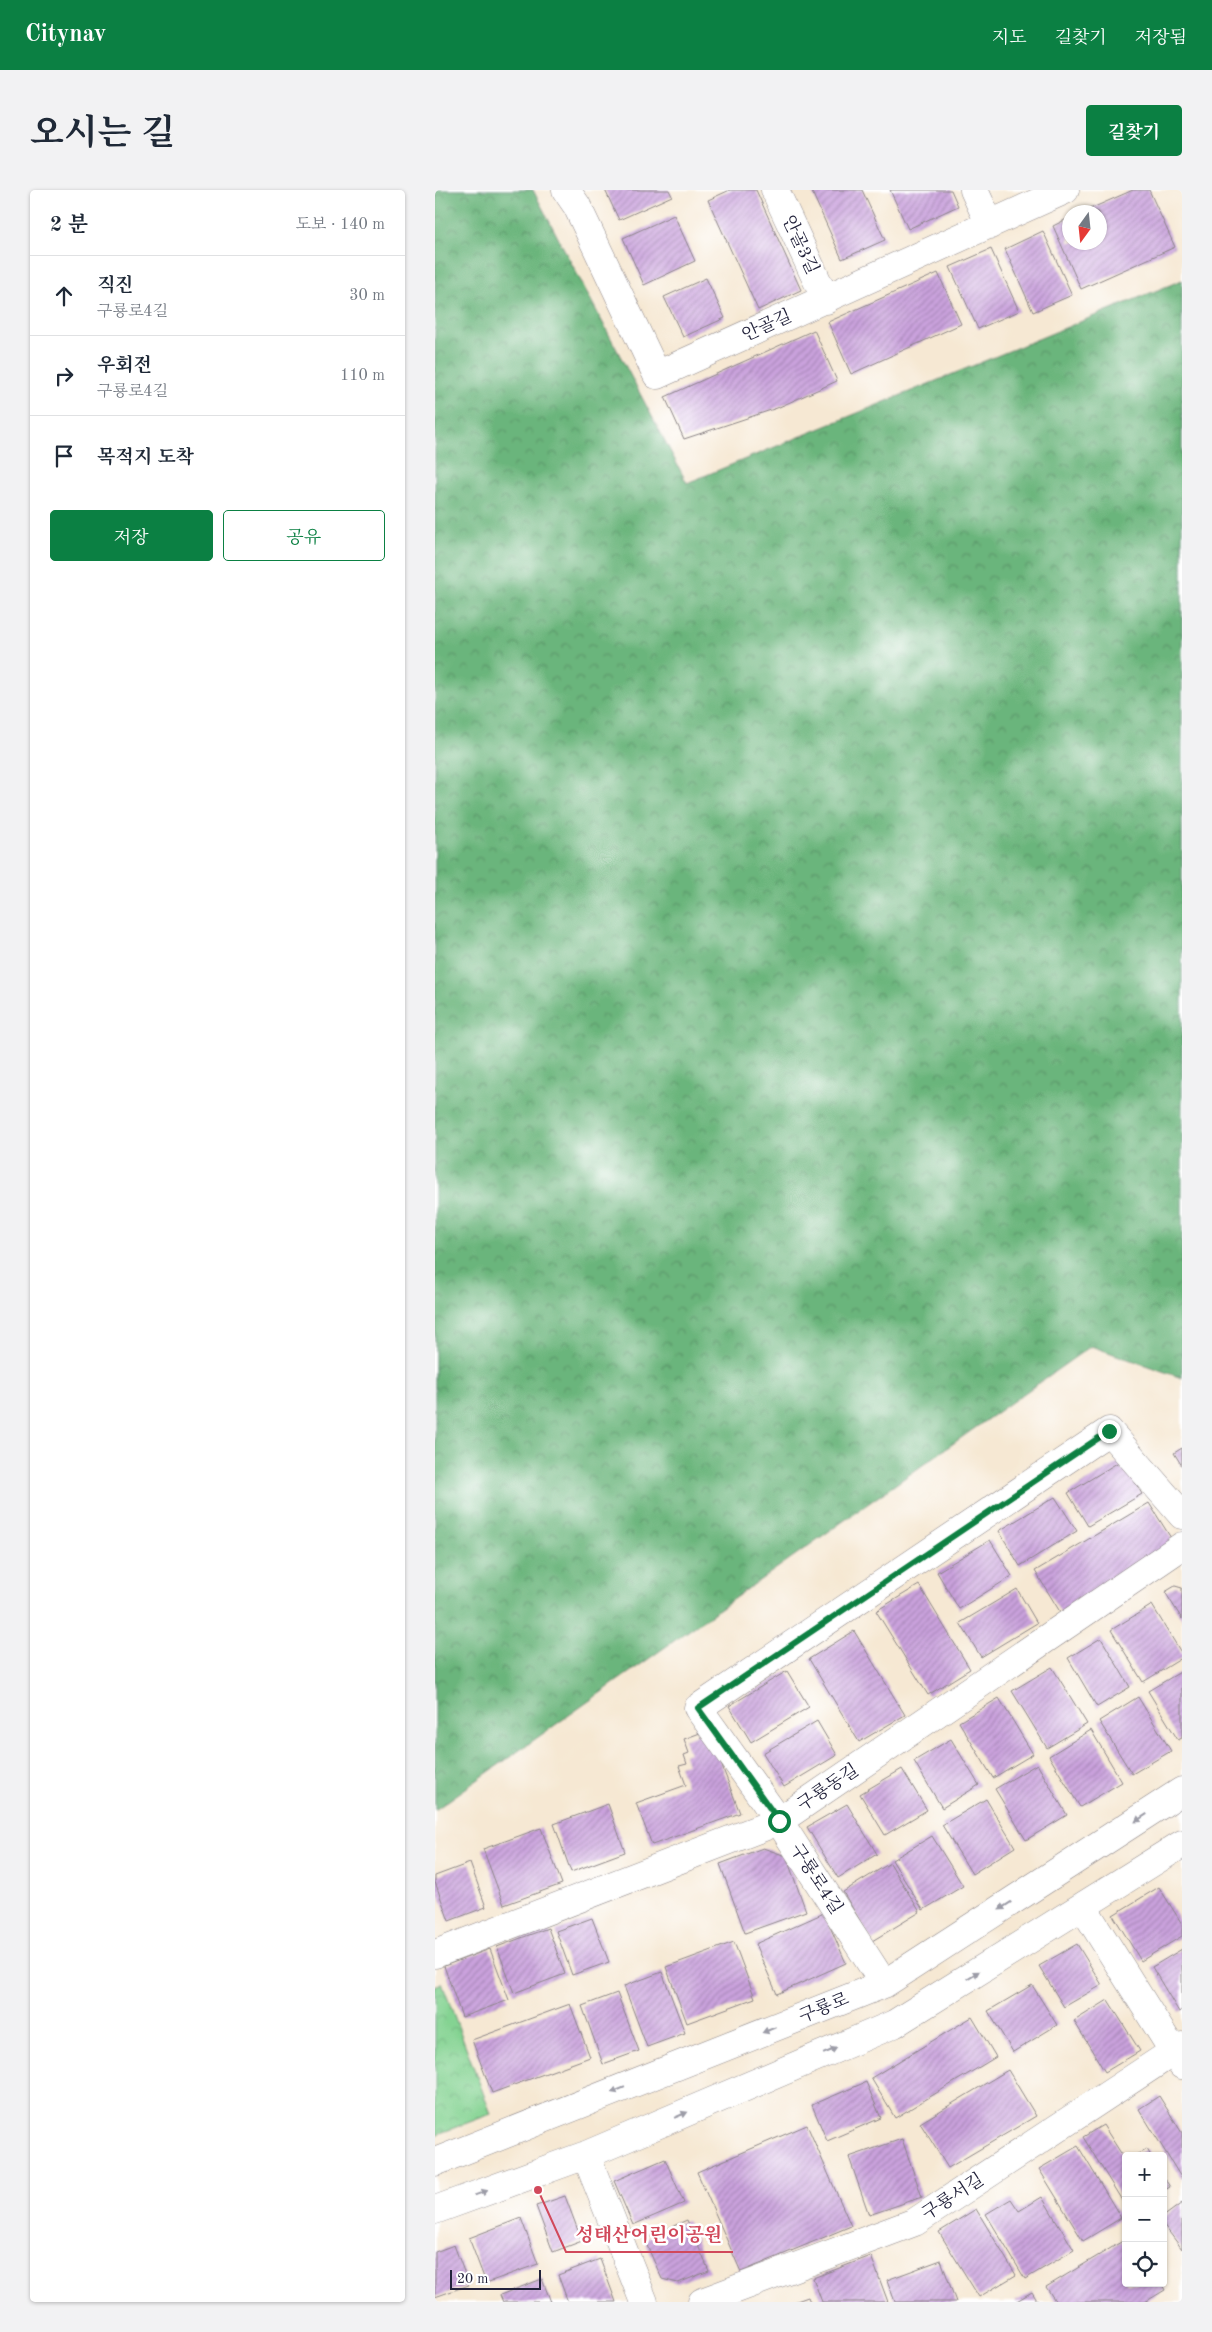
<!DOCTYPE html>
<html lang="ko">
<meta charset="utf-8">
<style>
body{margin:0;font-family:"Old Standard TT","Noto Serif KR",serif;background:#f2f2f3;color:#1f2937}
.controls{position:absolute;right:15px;bottom:15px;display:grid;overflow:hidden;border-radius:5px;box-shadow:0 1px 4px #0004}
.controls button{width:45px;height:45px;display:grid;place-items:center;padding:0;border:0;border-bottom:1px solid #e0e1e3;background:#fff;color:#1f2937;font:25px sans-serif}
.compass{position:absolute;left:627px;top:15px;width:45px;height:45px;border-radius:50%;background:#fff;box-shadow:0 1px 4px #0004;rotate:195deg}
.scale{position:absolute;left:15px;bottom:12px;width:91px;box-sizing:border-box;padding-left:5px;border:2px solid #22223b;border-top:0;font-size:14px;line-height:18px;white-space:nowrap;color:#22223b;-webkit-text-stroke:4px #fff;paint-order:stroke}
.stop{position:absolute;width:15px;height:15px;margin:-11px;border:4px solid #0b8043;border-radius:50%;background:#fff}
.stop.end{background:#0b8043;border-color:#fff;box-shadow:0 1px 5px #0008}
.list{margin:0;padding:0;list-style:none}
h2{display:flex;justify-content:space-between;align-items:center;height:65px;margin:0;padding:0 20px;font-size:21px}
h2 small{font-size:16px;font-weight:400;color:#747a83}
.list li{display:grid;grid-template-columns:32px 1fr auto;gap:15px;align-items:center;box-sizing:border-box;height:80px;padding:0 20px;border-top:1px solid #e0e1e3}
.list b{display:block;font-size:19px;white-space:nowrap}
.list p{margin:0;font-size:16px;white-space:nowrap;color:#747a83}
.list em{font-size:16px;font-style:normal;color:#747a83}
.actions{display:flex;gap:10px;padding:15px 20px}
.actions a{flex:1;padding:11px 0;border:1px solid #0b8043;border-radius:5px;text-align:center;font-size:18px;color:#0b8043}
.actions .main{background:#0b8043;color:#fff}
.icon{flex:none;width:28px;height:28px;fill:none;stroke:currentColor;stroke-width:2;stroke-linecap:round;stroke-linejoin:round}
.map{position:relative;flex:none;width:747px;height:2112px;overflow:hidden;border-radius:5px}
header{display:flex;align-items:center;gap:30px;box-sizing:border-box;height:70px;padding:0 25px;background:#0b8043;color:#fff}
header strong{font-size:24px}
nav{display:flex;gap:28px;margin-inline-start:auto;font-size:18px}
.intro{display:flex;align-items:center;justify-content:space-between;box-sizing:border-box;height:120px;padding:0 30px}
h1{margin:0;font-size:35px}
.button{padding:12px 22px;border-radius:5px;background:#0b8043;color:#fff;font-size:18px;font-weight:700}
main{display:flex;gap:30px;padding:0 30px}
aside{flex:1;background:#fff;border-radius:5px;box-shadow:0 1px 4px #0004}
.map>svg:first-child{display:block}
</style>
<header>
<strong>Citynav</strong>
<nav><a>지도</a><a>길찾기</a><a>저장됨</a></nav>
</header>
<div class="intro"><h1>오시는 길</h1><a class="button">길찾기</a></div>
<main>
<aside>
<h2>2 분<small>도보 · 140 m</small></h2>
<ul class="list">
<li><svg class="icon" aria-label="ahead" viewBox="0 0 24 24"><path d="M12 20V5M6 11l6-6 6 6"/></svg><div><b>직진</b><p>구룡로4길</p></div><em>30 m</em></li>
<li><svg class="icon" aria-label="right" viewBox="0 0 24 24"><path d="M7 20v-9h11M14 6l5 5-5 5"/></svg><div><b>우회전</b><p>구룡로4길</p></div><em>110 m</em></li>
<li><svg class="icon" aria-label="arrive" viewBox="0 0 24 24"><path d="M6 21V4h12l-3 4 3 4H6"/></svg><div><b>목적지 도착</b></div></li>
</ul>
<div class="actions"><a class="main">저장</a><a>공유</a></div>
</aside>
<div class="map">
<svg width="747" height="2112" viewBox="0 0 747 2112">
<defs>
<pattern id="forest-crowns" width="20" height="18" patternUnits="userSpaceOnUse" patternTransform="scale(1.25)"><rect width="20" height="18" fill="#6bb57c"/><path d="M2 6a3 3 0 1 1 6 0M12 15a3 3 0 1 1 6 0" fill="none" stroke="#589367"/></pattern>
<pattern id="park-crowns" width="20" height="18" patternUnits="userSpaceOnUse" patternTransform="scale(1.25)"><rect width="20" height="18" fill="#84d392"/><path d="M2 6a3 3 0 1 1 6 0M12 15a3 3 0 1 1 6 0" fill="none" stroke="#72b57f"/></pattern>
<pattern id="building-hatch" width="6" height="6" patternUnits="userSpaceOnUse" patternTransform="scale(1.25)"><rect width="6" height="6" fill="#caa2dd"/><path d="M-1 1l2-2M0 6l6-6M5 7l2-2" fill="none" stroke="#a484b4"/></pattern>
</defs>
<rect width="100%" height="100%" fill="#fff"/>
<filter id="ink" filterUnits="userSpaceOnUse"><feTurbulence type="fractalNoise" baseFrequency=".02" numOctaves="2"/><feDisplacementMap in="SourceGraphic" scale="10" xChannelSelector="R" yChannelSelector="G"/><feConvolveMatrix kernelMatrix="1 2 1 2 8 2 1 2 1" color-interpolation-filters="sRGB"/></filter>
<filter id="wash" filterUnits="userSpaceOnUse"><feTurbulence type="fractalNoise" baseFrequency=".0096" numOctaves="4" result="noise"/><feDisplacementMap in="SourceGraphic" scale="20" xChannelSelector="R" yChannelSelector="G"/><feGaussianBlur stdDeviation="1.12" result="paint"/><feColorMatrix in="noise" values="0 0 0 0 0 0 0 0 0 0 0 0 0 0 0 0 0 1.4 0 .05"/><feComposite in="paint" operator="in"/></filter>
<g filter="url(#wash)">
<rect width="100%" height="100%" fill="#f6e8d3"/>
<!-- forest -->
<path fill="url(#forest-crowns)" stroke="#466c5c" d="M0,0H98L252,293L747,90V1188L656,1156L0,1620Z"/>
<!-- park -->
<path fill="url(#park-crowns)" stroke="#537a66" d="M7,1793L56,1924L0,1945V1796Z"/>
<g id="blocks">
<!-- building -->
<path fill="url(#building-hatch)" d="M170,0H234L237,6L184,30Z
M295,0H321L366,100L323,120L273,10Z
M376,0H427L450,50L407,69Z
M455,0H516L523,16L473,39Z
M698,0H714L740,57L646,99L618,36L634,28V52H664V22H648Z
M239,25L260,71L209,95L188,48Z
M608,41L637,105L598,122L570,59Z
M556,59L584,121L543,139L515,77Z
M503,83L526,134L416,184L393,132Z
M271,88L290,128L248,147L229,107Z
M379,140L402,191L342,218L249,249L230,207Z
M747,1258V1276L739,1263Z
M687,1270L707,1304L653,1336L633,1303Z
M620,1307L642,1341L585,1376L564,1341Z
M714,1313L741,1356L627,1425L600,1381Z
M555,1350L577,1386L524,1419L502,1382Z
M484,1395L535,1479L493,1505L441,1421Z
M740,1396L747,1398V1429L730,1402Z
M582,1399L602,1433L546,1467L525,1433Z
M717,1415L747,1464V1468L708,1492L676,1440Z
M419,1441L470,1525L424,1552L374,1469Z
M666,1448L695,1497L662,1517L633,1468Z
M617,1477L652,1534L612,1558L577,1501Z
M352,1481L374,1517L316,1552L294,1516Z
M747,1481V1548L743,1550L713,1501Z
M703,1507L736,1561L697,1584L664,1531Z
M564,1508L598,1564L558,1588L524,1532Z
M382,1531L402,1565L349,1597L328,1563Z
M273,1540L305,1623L217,1655L201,1613L251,1595L244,1576L252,1574L249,1565L254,1563L249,1549Z
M656,1540L687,1592L645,1617L614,1566Z
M516,1549L544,1595L507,1618L479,1571Z
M602,1574L632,1625L591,1650L560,1599Z
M467,1579L492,1620L450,1645L425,1604Z
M551,1609L580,1657L537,1684L507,1635Z
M173,1614L190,1662L136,1682L119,1634Z
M412,1614L442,1664L403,1688L372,1637Z
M106,1638L127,1694L69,1715L48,1659Z
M497,1646L528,1696L488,1720L457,1670Z
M328,1658L351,1666L371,1721L310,1743L285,1674Z
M35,1673L51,1717L14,1731L0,1692V1686Z
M455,1673L485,1722L437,1751L408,1702Z
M724,1697L747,1734V1746L706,1771L678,1725Z
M389,1723L411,1773L342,1804L320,1754Z
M157,1728L174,1772L137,1785L121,1741Z
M113,1738L130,1784L79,1803L62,1757Z
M299,1752L320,1808L252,1833L231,1777Z
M642,1754L667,1795L629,1817L604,1776Z
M55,1759L74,1810L27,1827L9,1776Z
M747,1759V1820L744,1822L717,1777Z
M227,1782L250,1843L212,1857L189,1796Z
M597,1795L622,1835L578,1862L553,1821Z
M182,1803L204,1861L168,1874L147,1816Z
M673,1810L705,1861L670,1882L639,1831Z
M135,1814L155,1867L57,1903L37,1850Z
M537,1827L561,1867L460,1928L436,1888Z
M573,1880L601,1926L513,1978L485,1933Z
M431,1892L446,1928L392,1951L377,1915Z
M724,1906L747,1943V1989L704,1919Z
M372,1935L416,2036L306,2082L262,1982Z
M668,1935L691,1971V2017L648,1947Z
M467,1949L487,2007L434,2025L414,1967Z
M643,1956L686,2028L648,2051L604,1979Z
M712,1959L716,1966H699Z
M230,1969L249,2013L198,2035L179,1991Z
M728,1986L735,1997L728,2001Z
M130,2006L147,2051L118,2062L101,2016Z
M607,2007L639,2060L590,2089L551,2024L576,2009L584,2021Z
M747,2013V2059L728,2034V2027Z
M541,2019L581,2085L544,2107L504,2042Z
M86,2028L103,2074L51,2093L34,2048Z
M252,2030L274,2081L243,2093L227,2089L209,2049Z
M691,2049V2093H726L730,2100L710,2112H621L611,2097Z
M19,2055L34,2095L0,2107V2062Z
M436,2066L453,2112H387L378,2088Z
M165,2069L181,2112H133L123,2085Z
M506,2070L521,2112H460L452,2090Z
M107,2089L116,2112H68L65,2105Z
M597,2102L603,2112H580Z
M373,2107L375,2112H359Z"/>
</g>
</g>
<g filter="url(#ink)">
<use href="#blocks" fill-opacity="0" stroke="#8c8587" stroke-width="1"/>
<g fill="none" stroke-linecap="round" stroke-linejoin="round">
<!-- minor casing -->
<g stroke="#8c8587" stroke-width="29">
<path id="minor" d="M131,0L142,16L222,185L630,0
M340,0L391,110
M539,0L555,35
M648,1717L747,1875
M0,1764L344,1631L747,1356
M449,1794L344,1631L263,1518L674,1241L747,1325
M151,1965L209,2112
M0,1972L449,1794L747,1601
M0,2020L151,1965L459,1834L747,1654
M267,2112L480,2032L747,1856"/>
</g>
<!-- minor -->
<use href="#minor" stroke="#fff" stroke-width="28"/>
</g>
<!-- one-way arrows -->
<defs><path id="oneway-solid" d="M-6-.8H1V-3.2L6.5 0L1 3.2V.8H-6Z" transform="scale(1.25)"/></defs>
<g fill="#9c9ca7">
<use href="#oneway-solid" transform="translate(706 1628) rotate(147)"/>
<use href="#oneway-solid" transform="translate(570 1716) rotate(147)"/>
<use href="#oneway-solid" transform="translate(538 1785) rotate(-32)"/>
<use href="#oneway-solid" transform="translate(334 1840) rotate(158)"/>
<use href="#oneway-solid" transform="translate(395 1861) rotate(-23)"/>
<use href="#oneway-solid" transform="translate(183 1900) rotate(158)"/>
<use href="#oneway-solid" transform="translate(246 1925) rotate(-23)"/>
<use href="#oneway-solid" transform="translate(46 2003) rotate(-20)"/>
</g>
</g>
<g fill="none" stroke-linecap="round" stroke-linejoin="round" filter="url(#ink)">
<!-- route -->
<path stroke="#0b8043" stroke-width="6" d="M344,1631L263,1518L674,1241"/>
</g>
<g text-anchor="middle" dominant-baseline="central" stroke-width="5" stroke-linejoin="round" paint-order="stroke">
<!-- street labels -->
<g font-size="18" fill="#22223b" stroke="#fff">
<text transform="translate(365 55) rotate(65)">안골3길</text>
<text transform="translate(332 136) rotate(-24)">안골길</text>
<text transform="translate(393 1598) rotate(-34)">구룡동길</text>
<text transform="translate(381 1689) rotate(57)">구룡로4길</text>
<text transform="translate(389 1818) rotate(-22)">구룡로</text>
<text transform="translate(518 2007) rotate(-33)">구룡서길</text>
</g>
</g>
<!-- callouts -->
<path fill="none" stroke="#d1495b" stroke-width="2" d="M103 2000L131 2062H298"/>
<circle fill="#d1495b" stroke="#fff" stroke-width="2" cx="103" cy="2000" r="5"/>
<g font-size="19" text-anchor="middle" font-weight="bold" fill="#d1495b" stroke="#fff" stroke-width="5" stroke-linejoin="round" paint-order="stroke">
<text x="214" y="2051">성태산어린이공원</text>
</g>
</svg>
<div class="controls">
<button>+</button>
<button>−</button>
<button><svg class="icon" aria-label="locate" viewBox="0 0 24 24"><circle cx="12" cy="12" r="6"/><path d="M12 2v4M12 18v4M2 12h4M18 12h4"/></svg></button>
</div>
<svg class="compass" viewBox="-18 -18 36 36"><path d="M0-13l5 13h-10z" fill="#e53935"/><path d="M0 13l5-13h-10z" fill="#747a83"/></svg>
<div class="scale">20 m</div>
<div class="stop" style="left:344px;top:1631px"></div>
<div class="stop end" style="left:674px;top:1241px"></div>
</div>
</main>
